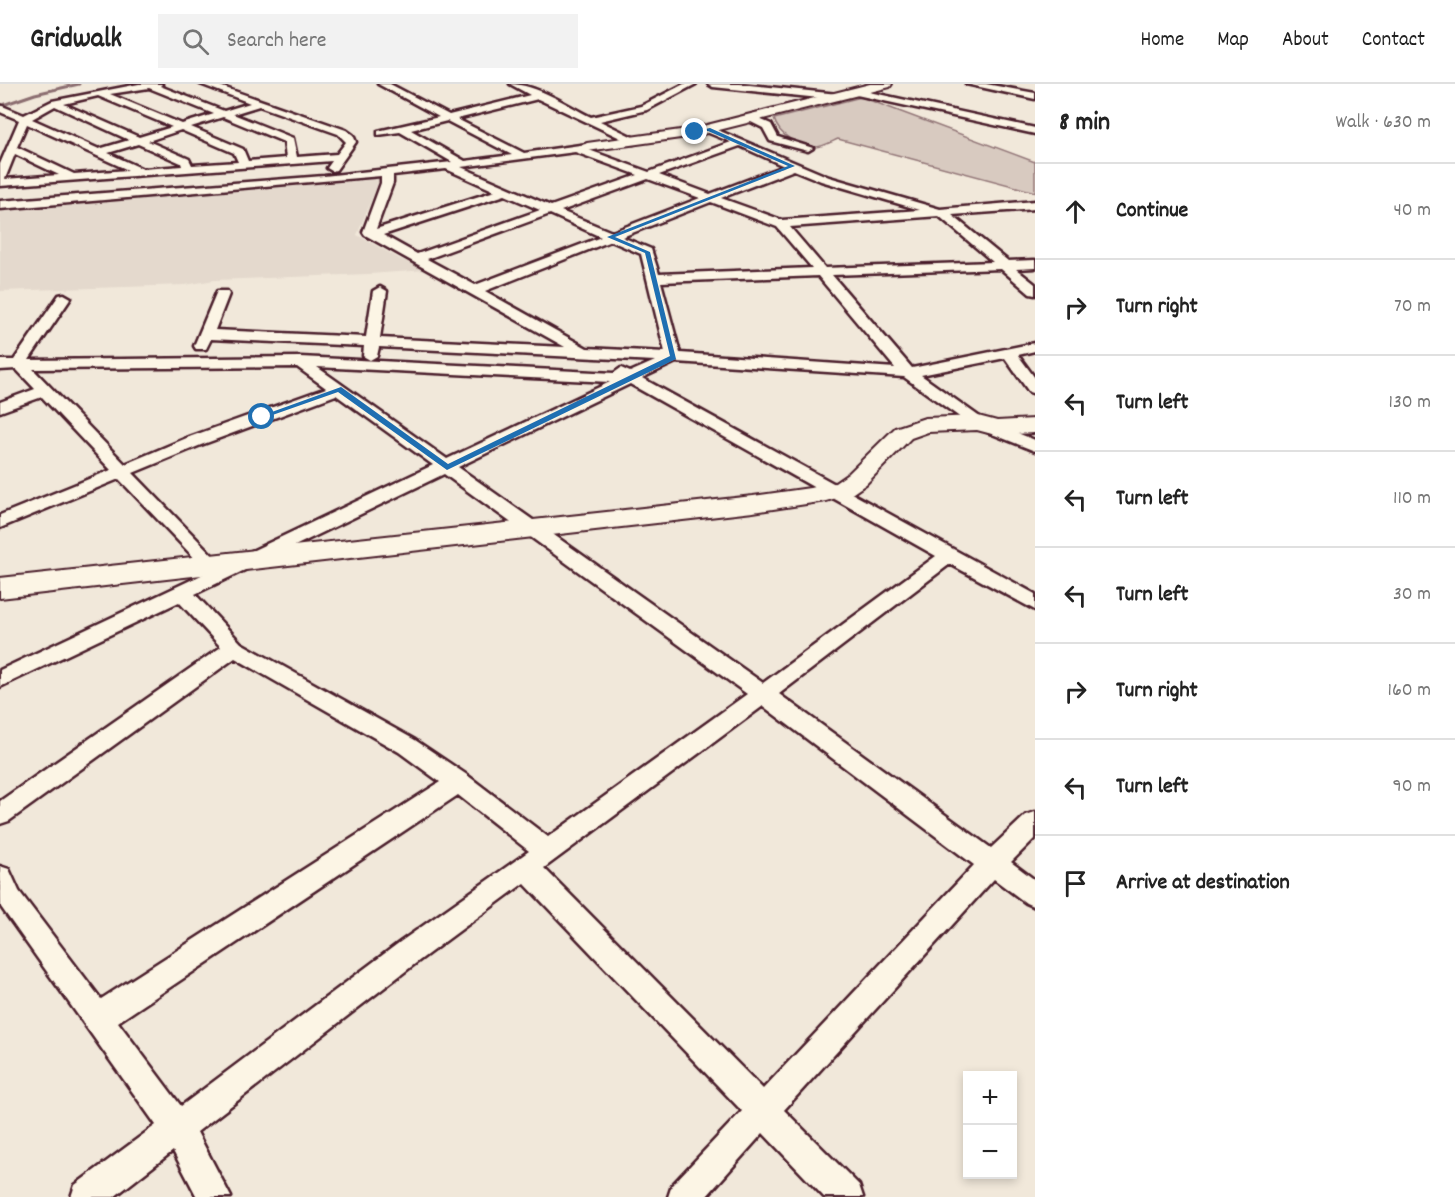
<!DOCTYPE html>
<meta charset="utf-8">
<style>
body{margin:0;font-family:Dekko,sans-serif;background:#f2f2f2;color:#222}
.controls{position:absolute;right:18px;bottom:18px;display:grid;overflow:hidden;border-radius:0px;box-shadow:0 3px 9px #0003}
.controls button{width:54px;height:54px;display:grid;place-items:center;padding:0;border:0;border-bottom:2px solid #e0e0e0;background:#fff;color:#222;font:30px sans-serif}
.stop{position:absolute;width:18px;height:18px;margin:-14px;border:4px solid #1f6fb2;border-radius:50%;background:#fff}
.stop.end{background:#1f6fb2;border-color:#fff;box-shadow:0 2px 6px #0008}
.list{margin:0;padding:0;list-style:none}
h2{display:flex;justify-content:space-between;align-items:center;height:78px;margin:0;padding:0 24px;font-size:26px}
h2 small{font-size:20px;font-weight:400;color:#767676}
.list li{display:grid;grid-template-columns:39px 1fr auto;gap:18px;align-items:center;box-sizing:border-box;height:96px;padding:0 24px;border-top:2px solid #e0e0e0}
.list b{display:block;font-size:22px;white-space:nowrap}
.list em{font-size:20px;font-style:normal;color:#767676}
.icon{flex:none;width:33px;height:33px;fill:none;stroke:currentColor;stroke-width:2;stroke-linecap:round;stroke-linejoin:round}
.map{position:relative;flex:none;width:1035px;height:1113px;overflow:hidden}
header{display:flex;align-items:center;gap:36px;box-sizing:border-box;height:84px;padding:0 30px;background:#fff;border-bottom:2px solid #e0e0e0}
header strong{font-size:28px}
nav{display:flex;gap:33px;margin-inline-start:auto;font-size:21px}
.search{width:420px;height:54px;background:#f2f2f2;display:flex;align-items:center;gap:15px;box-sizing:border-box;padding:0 21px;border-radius:0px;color:#767676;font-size:22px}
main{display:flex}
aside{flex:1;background:#fff}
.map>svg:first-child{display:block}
</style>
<header>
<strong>Gridwalk</strong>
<div class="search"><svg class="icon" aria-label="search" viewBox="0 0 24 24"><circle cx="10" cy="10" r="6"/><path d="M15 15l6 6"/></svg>Search here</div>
<nav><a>Home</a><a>Map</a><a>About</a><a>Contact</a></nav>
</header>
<main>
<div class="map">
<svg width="1035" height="1113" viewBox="0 0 1035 1113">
<rect width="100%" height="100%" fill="#f1e8da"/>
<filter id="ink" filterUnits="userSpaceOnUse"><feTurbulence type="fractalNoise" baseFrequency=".0167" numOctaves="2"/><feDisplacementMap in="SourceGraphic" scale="12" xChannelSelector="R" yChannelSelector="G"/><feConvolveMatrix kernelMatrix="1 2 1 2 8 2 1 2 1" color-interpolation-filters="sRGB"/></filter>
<g filter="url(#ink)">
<!-- built -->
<path fill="#e4d9cd" d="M381,92L357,151L400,175L427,186L369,190L215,196L185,201L0,207V124L235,107Z"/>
<!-- green -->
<path fill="#d8cac0" stroke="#917476" stroke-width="1.5" d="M861,13L1035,78V108L838,55C831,58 822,63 815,63C798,62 779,52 774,35Z"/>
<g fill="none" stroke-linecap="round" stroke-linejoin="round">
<!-- stream -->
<path stroke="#8b6d6f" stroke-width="3" d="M0,22L35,10L79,0"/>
<!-- street casing -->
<g stroke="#4a1f2b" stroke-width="5">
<path id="street" d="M139,0H162L160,2L224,27L250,19L200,0H214L346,46L353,51L356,58L336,86L332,87L327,84L332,77L0,102V80L19,36L0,28V21L24,31L52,17ZM149,4L214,30L182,40L110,10ZM98,12L172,43L139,53L64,20ZM55,22L129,56L99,65L32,35ZM259,22L338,50L346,58L337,70L297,73L293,54L233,30ZM223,33L284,58L286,74L248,77L243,65L191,43ZM27,40L128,86L74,90L17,63ZM181,46L234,69L238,78L192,81L189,75L148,57ZM138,60L181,79L182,82L143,85L108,69ZM15,70L59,91L5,95Z
M378,0H390L449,31L530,11L510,0C536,0 567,21 591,33L641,22L684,0H696L647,26L600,37L637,55V59L633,60L538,15L457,35L524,69L587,60L592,63L589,66L649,88L731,58L704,47L703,45L708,42L829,93L940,125L1035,117V125L952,131L1008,177L1035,176V184L1016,185L1035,200V211L1030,210L1001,185L832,191L912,284L1035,259V267L1018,271L1035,294V310L1029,308L1005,274L921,291L984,336L1035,356V367L972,342L904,293L676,278L642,294L1035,510V526L950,480L779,610L991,764L1026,731L1035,728V754L1011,778L1035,796V823L1026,819L994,795L784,1026L859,1101L863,1113H824L763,1049L706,1113H668L672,1101L742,1027L524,799L420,876L197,1048L231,1113H197L173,1067L114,1113H71L75,1101L156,1041L1,823L0,782L9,785L19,807L101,915L440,698L399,668L235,574L9,737L0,740V717L221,563L179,518L0,603V586L210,487L205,485L119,395L0,444V431L111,386L42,313L0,328V318L35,305L16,285L0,286V276H14L59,211L64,210L71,214L29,276L300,273L614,289L621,284L630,288L655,277L379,263L377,272L370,276L363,272L364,262L211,255L206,265H196L194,262L217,207H227L229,210L215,246L366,253L373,207L380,203L387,207L380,254L565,263L365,151L363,148L381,99V92L0,125V117L324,92L452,78L400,48L378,51V47L439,33ZM447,37L512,71L465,77L411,46ZM740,62L784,82L710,110L659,91ZM575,68L638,91L551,122L461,83ZM446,85L495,107L376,145L393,99V91ZM794,86L821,97L920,126L782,136L721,114ZM648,95L700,114L612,148L561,127ZM505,111L540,126L417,170L383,151ZM711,118L777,143L812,184L659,190L651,165L622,153ZM550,130L601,153L475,201L427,175ZM939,132L993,178L825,184L790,143ZM611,157L641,170L665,268L587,264L485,207ZM818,192L895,284L680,269L661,198ZM297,283L326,304L189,353L125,380L33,285ZM317,283L610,298L447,375ZM630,300L936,472L763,599L458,383ZM336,311L433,381L222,481L133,389L201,361ZM444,390L747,610L548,753L467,691L415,656L241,559L195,510ZM763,622L974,781L763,1005L544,784ZM458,711L529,767L400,858L181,1022L118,938Z
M708,0H740L838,10L843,13L838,16L713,3Z
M966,0H986L1035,9V15Z
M855,5L1035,44V50L852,10L850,8Z
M752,32L771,40L778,53L813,64L808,67L770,57L763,44L749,37L747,35Z"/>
</g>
<!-- secondary casing -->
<g stroke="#4a1f2b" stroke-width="4">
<path id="secondary" d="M870,0H892L890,3L695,52L587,67L580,63L587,59L695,44Z
M978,332L997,337L1035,335V349L996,351L977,346L928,348L911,354L866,400L853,409L826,417L753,428L0,514V494L753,412L824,402L835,399L848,390L895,344L925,334Z"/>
</g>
<!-- street -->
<use href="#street" fill="#fcf5e5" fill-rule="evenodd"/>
<!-- secondary -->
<use href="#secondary" fill="#fcf5e5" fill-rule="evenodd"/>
</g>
</g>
<!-- route -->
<path fill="#1f6fb2" d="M710,44L795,82L615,153L650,168L676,275L447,386L338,308L264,334L258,333L341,303L448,380L670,272L645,169L607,153L788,82L708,47L693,48Z"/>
</svg>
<div class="controls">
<button>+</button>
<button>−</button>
</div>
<div class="stop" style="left:262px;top:333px"></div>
<div class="stop end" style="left:695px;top:48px"></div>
</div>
<aside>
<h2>8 min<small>Walk · 630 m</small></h2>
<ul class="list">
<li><svg class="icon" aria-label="ahead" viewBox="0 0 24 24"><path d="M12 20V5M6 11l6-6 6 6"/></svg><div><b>Continue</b></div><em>40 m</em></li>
<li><svg class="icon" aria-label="right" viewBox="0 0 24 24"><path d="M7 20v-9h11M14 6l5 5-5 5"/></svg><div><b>Turn right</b></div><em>70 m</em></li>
<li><svg class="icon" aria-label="left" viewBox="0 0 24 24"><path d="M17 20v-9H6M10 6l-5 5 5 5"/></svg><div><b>Turn left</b></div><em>130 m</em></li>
<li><svg class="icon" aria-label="left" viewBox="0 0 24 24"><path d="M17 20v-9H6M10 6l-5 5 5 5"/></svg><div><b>Turn left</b></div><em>110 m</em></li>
<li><svg class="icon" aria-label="left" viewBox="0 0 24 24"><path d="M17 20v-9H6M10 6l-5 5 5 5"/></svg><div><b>Turn left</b></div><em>30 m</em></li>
<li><svg class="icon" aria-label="right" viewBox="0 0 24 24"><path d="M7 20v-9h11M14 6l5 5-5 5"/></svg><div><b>Turn right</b></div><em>160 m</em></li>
<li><svg class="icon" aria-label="left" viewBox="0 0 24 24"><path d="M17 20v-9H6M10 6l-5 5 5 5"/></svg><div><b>Turn left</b></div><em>90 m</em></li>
<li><svg class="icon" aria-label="arrive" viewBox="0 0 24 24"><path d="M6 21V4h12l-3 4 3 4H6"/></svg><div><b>Arrive at destination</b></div></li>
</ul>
</aside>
</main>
